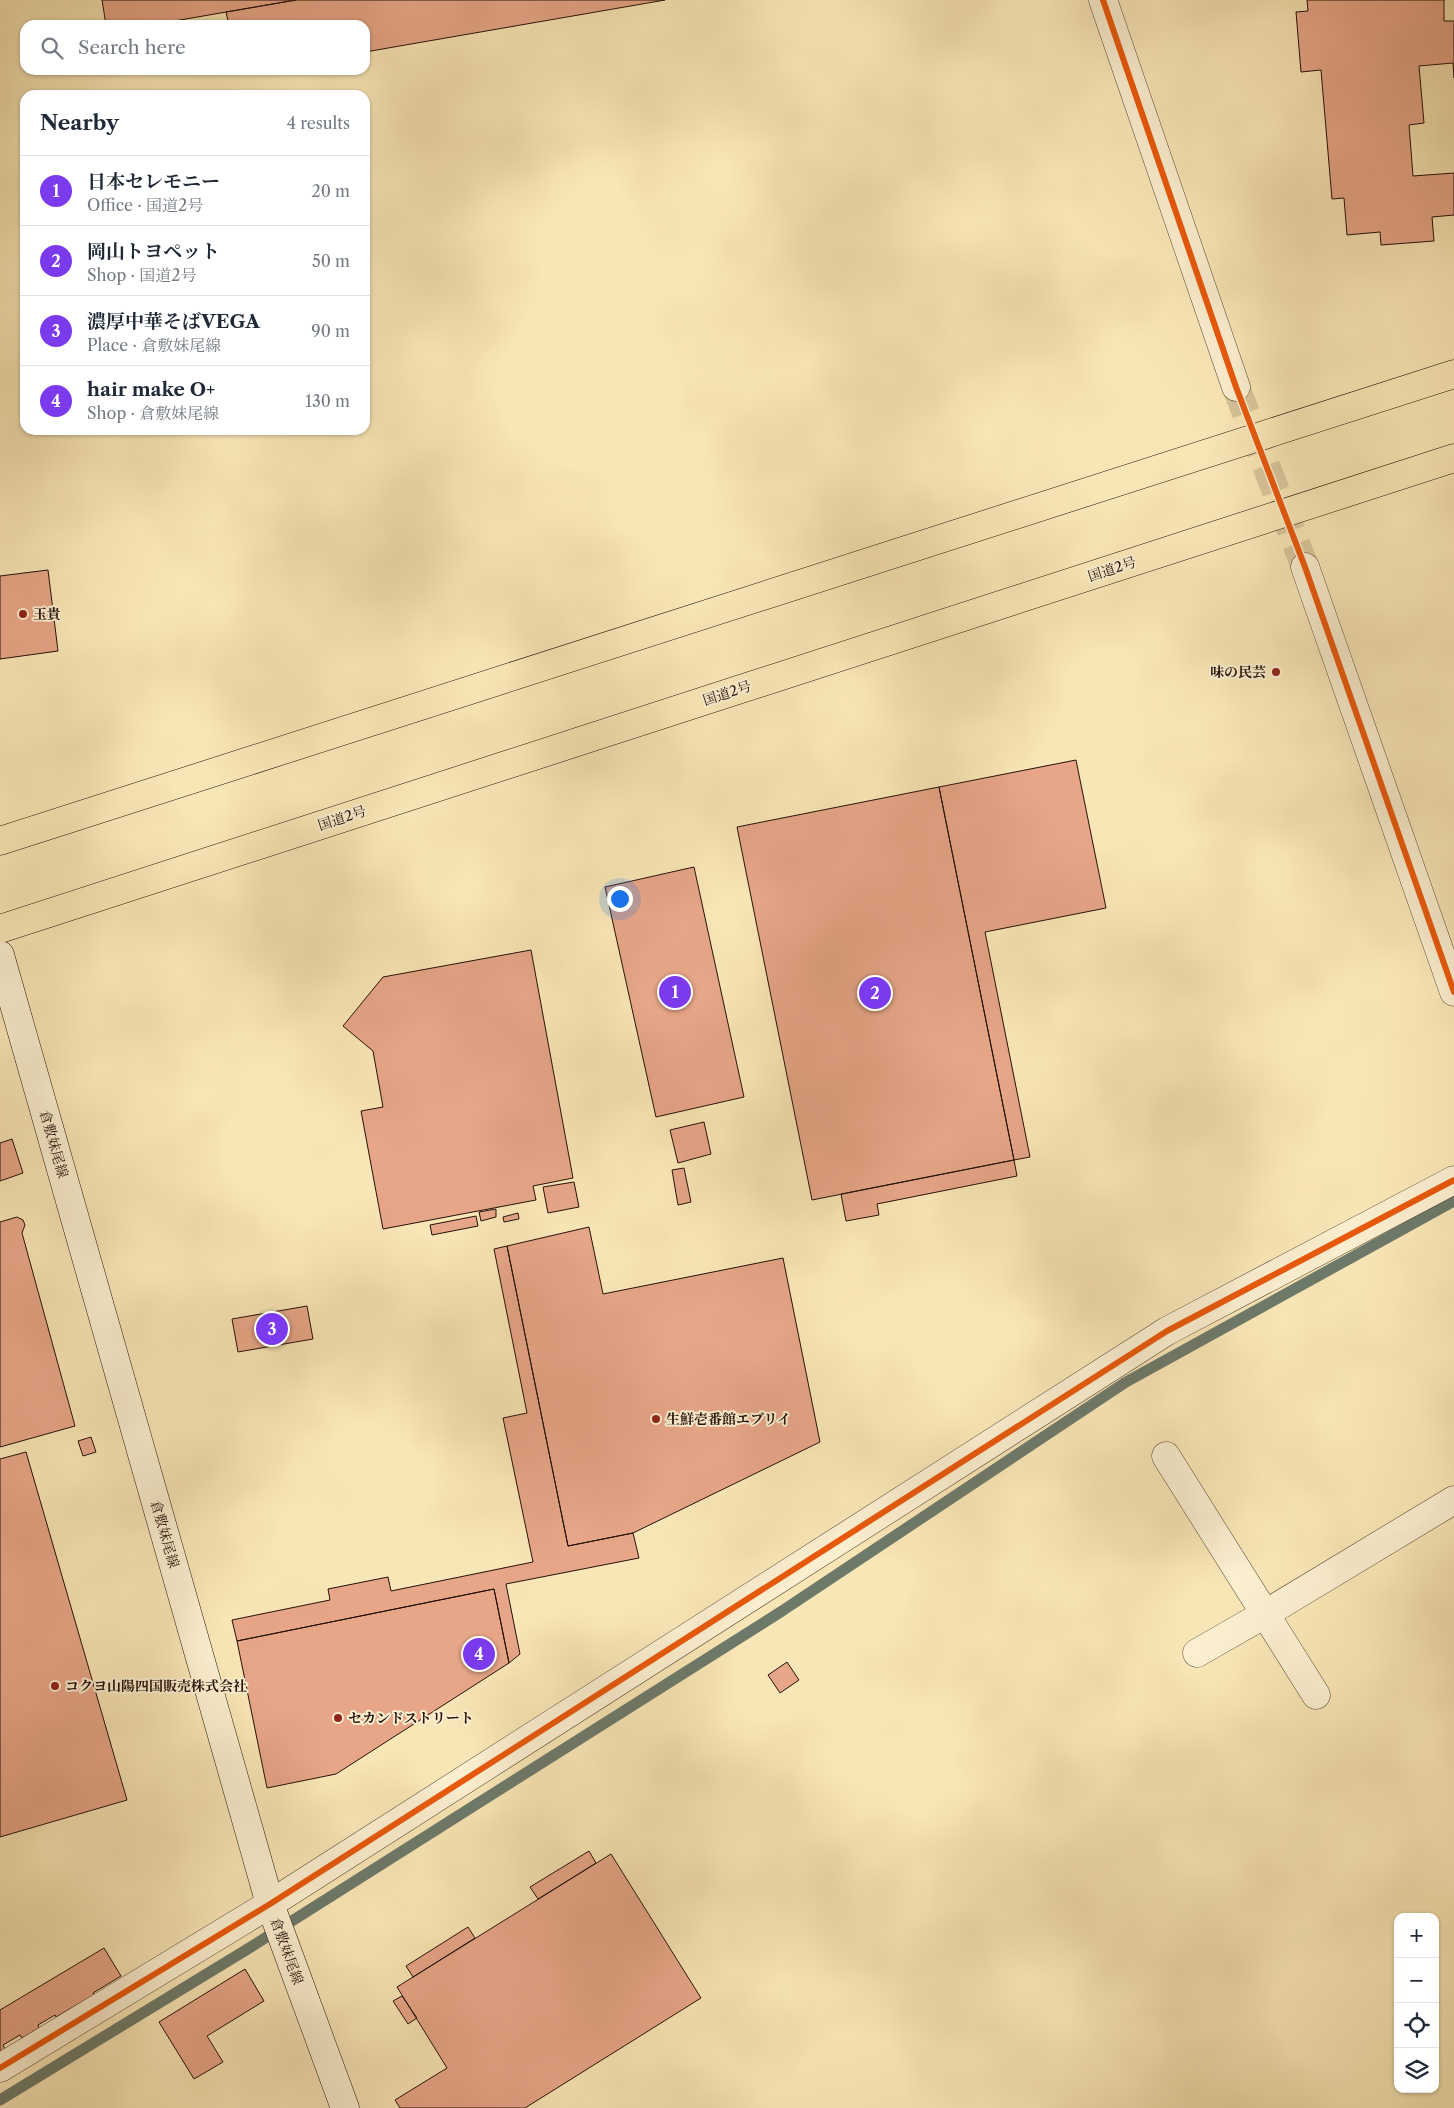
<!DOCTYPE html>
<meta charset="utf-8">
<style>
body{margin:0;font-family:"Libre Caslon Text","Noto Serif JP",serif;background:#f6f6f7;color:#1f2937}
.controls{position:absolute;right:15px;bottom:15px;display:grid;overflow:hidden;border-radius:10px;box-shadow:0 1px 4px #0004}
.controls button{width:45px;height:45px;display:grid;place-items:center;padding:0;border:0;border-bottom:1px solid #e0e1e3;background:#fff;color:#1f2937;font:25px sans-serif}
.you{position:absolute;left:619px;top:898px;width:18px;height:18px;margin:-12px;border:4px solid #fff;border-radius:50%;background:#1a73e8;box-shadow:0 0 0 8px #1a73e833}
.badge{display:grid;place-items:center;width:32px;height:32px;border-radius:50%;background:#7c3aed;color:#fff;font-size:16px;font-weight:700}
.pin{position:absolute;translate:-50% -50%;border:2px solid #fff;box-shadow:0 1px 5px #0006}
.list{margin:0;padding:0;list-style:none}
h2{display:flex;justify-content:space-between;align-items:center;height:65px;margin:0;padding:0 20px;font-size:21px}
h2 small{font-size:16px;font-weight:400;color:#747a83}
.list li{display:grid;grid-template-columns:32px 1fr auto;gap:15px;align-items:center;box-sizing:border-box;height:70px;padding:0 20px;border-top:1px solid #e0e1e3}
.list b{display:block;font-size:19px;white-space:nowrap}
.list p{margin:0;font-size:16px;white-space:nowrap;color:#747a83}
.list em{font-size:16px;font-style:normal;color:#747a83}
.icon{flex:none;width:28px;height:28px;fill:none;stroke:currentColor;stroke-width:2;stroke-linecap:round;stroke-linejoin:round}
.map{position:relative;flex:none;width:1454px;height:2108px;overflow:hidden}
.search{position:absolute;background:#fff;box-shadow:0 1px 4px #0004;left:20px;top:20px;width:350px;height:55px;display:flex;align-items:center;gap:12px;box-sizing:border-box;padding:0 18px;border-radius:15px;color:#747a83;font-size:19px}
.panel{position:absolute;background:#fff;box-shadow:0 1px 4px #0004;left:20px;top:90px;width:350px;height:345px;border-radius:15px}
.map>svg:first-child{display:block}
</style>
<div class="map">
<svg width="1454" height="2108" viewBox="0 0 1454 2108">
<rect width="100%" height="100%" fill="#f9e6b6"/>
<filter id="stains"><feTurbulence type="fractalNoise" baseFrequency=".004" numOctaves="4"/><feColorMatrix values="0 0 0 0 .2 0 0 0 0 .09 0 0 0 0 .02 0 0 0 .5 -.17"/></filter>
<radialGradient id="worn" r=".72"><stop offset=".6" stop-color="#630" stop-opacity="0"/><stop offset="1" stop-color="#630" stop-opacity=".3"/></radialGradient>
<g fill="none" stroke-linecap="round" stroke-linejoin="round">
<!-- stream -->
<path stroke="#6d7a6a" stroke-width="11" d="M0,2100L246,1950L782,1611L1126,1382L1454,1201"/>
</g>
<!-- building -->
<path fill="#e7a688" stroke="#241109" d="M102,0H296L151,25H106Z
M296,0H665L365,52V25H229L226,12Z
M1307,0H1444V21H1454V78L1453,63L1419,66L1424,123L1409,125L1413,176L1454,173V215L1432,217L1434,241L1381,245L1380,232L1347,235L1344,198L1332,199L1321,70L1301,72L1296,12L1308,11Z
M236,70H262L237,74Z
M48,570L58,651L0,659V576Z
M1076,760L1106,908L985,932L1030,1157L1014,1160L939,787Z
M939,787L1014,1160L812,1200L737,827Z
M694,867L744,1097L656,1117L605,887Z
M531,950L573,1178L533,1186L536,1200L383,1229L361,1111L383,1107L373,1051L343,1026L383,977Z
M704,1122L711,1154L678,1163L670,1130Z
M12,1139L23,1173L0,1181V1143Z
M1014,1160L1017,1176L877,1204L879,1215L846,1221L841,1194Z
M684,1168L691,1202L678,1205L672,1170Z
M574,1182L579,1207L548,1213L543,1187Z
M496,1209V1217L481,1221L479,1212Z
M518,1213L519,1219L504,1222L503,1217Z
M476,1216L478,1226L432,1235L430,1225Z
M17,1217L23,1220L25,1225L22,1233L75,1426L0,1447V1222Z
M589,1227L603,1294L783,1258L820,1442L633,1533L568,1546L507,1246Z
M507,1246L568,1546L633,1533L639,1558L506,1584L520,1654L509,1663L494,1589L237,1641L232,1620L330,1600L328,1589L388,1577L391,1591L533,1562L503,1418L527,1413L494,1249Z
M307,1306L313,1339L238,1352L232,1319Z
M91,1437L96,1452L83,1456L78,1441Z
M26,1452L127,1800L0,1837V1459Z
M494,1589L509,1663L336,1774L267,1788L237,1641Z
M787,1662L799,1680L780,1693L768,1675Z
M589,1851L596,1863L538,1899L530,1887Z
M611,1854L701,1998L525,2108H400L395,2100L447,2068L397,1987Z
M468,1927L475,1938L413,1977L406,1966Z
M104,1948L121,1976L93,1993L94,1995L56,2017L55,2015L38,2025L39,2028L22,2038L20,2035L3,2045L5,2049L0,2052V2010Z
M245,1969L264,2001L207,2036L223,2062L194,2079L159,2022Z
M402,1996L417,2018L408,2024L393,2001Z"/>
<g fill="none" stroke-linecap="round" stroke-linejoin="round">
<!-- minor-tunnel -->
<path stroke="#d9c69c" stroke-width="28" stroke-dasharray="28 14" stroke-linecap="butt" d="M1236,387L1305,567"/>
<!-- minor casing -->
<g stroke="#594634" stroke-width="29">
<path id="minor" d="M1103,0L1236,387
M1305,567L1454,992
M1166,1456L1316,1695
M1197,1653L1265,1614L1454,1500
M0,2068L270,1904L1167,1331L1454,1180"/>
</g>
<!-- secondary casing -->
<g stroke="#241109" stroke-width="29">
<path id="secondary" d="M0,955L270,1904L345,2108"/>
</g>
<!-- trunk casing -->
<g stroke="#241109" stroke-width="29">
<path id="trunk" d="M0,841L1454,374
M0,929L1454,458"/>
</g>
<!-- minor -->
<use href="#minor" stroke="#fbefd0" stroke-width="28"/>
<!-- secondary -->
<use href="#secondary" stroke="#fbefd0" stroke-width="28"/>
<!-- trunk -->
<use href="#trunk" stroke="#f9e6b6" stroke-width="28"/>
<!-- cycleway casing -->
<g stroke="#fbefd0" stroke-width="9">
<path id="cycleway" d="M1103,0L1236,387L1305,567L1454,992
M0,2068L270,1904L1167,1331L1454,1180"/>
</g>
<!-- cycleway -->
<use href="#cycleway" stroke="#e8590c" stroke-width="6"/>
</g>
<!-- markers -->
<g fill="#8f2418" stroke="#fbefd0" stroke-width="2">
<circle cx="23" cy="614" r="5"/>
<circle cx="1276" cy="672" r="5"/>
<circle cx="656" cy="1419" r="5"/>
<circle cx="55" cy="1686" r="5"/>
<circle cx="338" cy="1718" r="5"/>
</g>
<g text-anchor="middle" dominant-baseline="central" stroke-width="4" stroke-linejoin="round" paint-order="stroke">
<!-- street labels -->
<g font-size="14" fill="#241109" stroke="#fbefd0">
<text transform="translate(1112 569) rotate(-18)">国道2号</text>
<text transform="translate(727 693) rotate(-18)">国道2号</text>
<text transform="translate(342 818) rotate(-18)">国道2号</text>
<text transform="translate(54 1144) rotate(74)">倉敷妹尾線</text>
<text transform="translate(165 1534) rotate(74)">倉敷妹尾線</text>
<text transform="translate(287 1951) rotate(70)">倉敷妹尾線</text>
</g>
<!-- poi labels -->
<g font-size="14" font-weight="bold" fill="#241109" stroke="#fbefd0" text-anchor="start">
<text x="33" y="614">玉貴</text>
<text x="1266" y="672" text-anchor="end">味の民芸</text>
<text x="666" y="1419">生鮮壱番館エブリイ</text>
<text x="65" y="1686">コクヨ山陽四国販売株式会社</text>
<text x="348" y="1718">セカンドストリート</text>
</g>
</g>
<rect width="100%" height="100%" filter="url(#stains)"/>
<rect width="100%" height="100%" fill="url(#worn)"/>
</svg>
<div class="controls">
<button>+</button>
<button>−</button>
<button><svg class="icon" aria-label="locate" viewBox="0 0 24 24"><circle cx="12" cy="12" r="6"/><path d="M12 2v4M12 18v4M2 12h4M18 12h4"/></svg></button>
<button><svg class="icon" aria-label="layers" viewBox="0 0 24 24"><path d="M12 4l9 5-9 5-9-5zM3 14l9 5 9-5"/></svg></button>
</div>
<div class="you"></div>
<div class="pin badge" style="left:675px;top:992px">1</div>
<div class="pin badge" style="left:875px;top:993px">2</div>
<div class="pin badge" style="left:272px;top:1329px">3</div>
<div class="pin badge" style="left:479px;top:1654px">4</div>
<div class="search"><svg class="icon" aria-label="search" viewBox="0 0 24 24"><circle cx="10" cy="10" r="6"/><path d="M15 15l6 6"/></svg>Search here</div>
<section class="panel">
<h2>Nearby<small>4 results</small></h2>
<ul class="list">
<li><span class="badge">1</span><div><b>日本セレモニー</b><p>Office · 国道2号</p></div><em>20 m</em></li>
<li><span class="badge">2</span><div><b>岡山トヨペット</b><p>Shop · 国道2号</p></div><em>50 m</em></li>
<li><span class="badge">3</span><div><b>濃厚中華そばVEGA</b><p>Place · 倉敷妹尾線</p></div><em>90 m</em></li>
<li><span class="badge">4</span><div><b>hair make O+</b><p>Shop · 倉敷妹尾線</p></div><em>130 m</em></li>
</ul>
</section>
</div>
